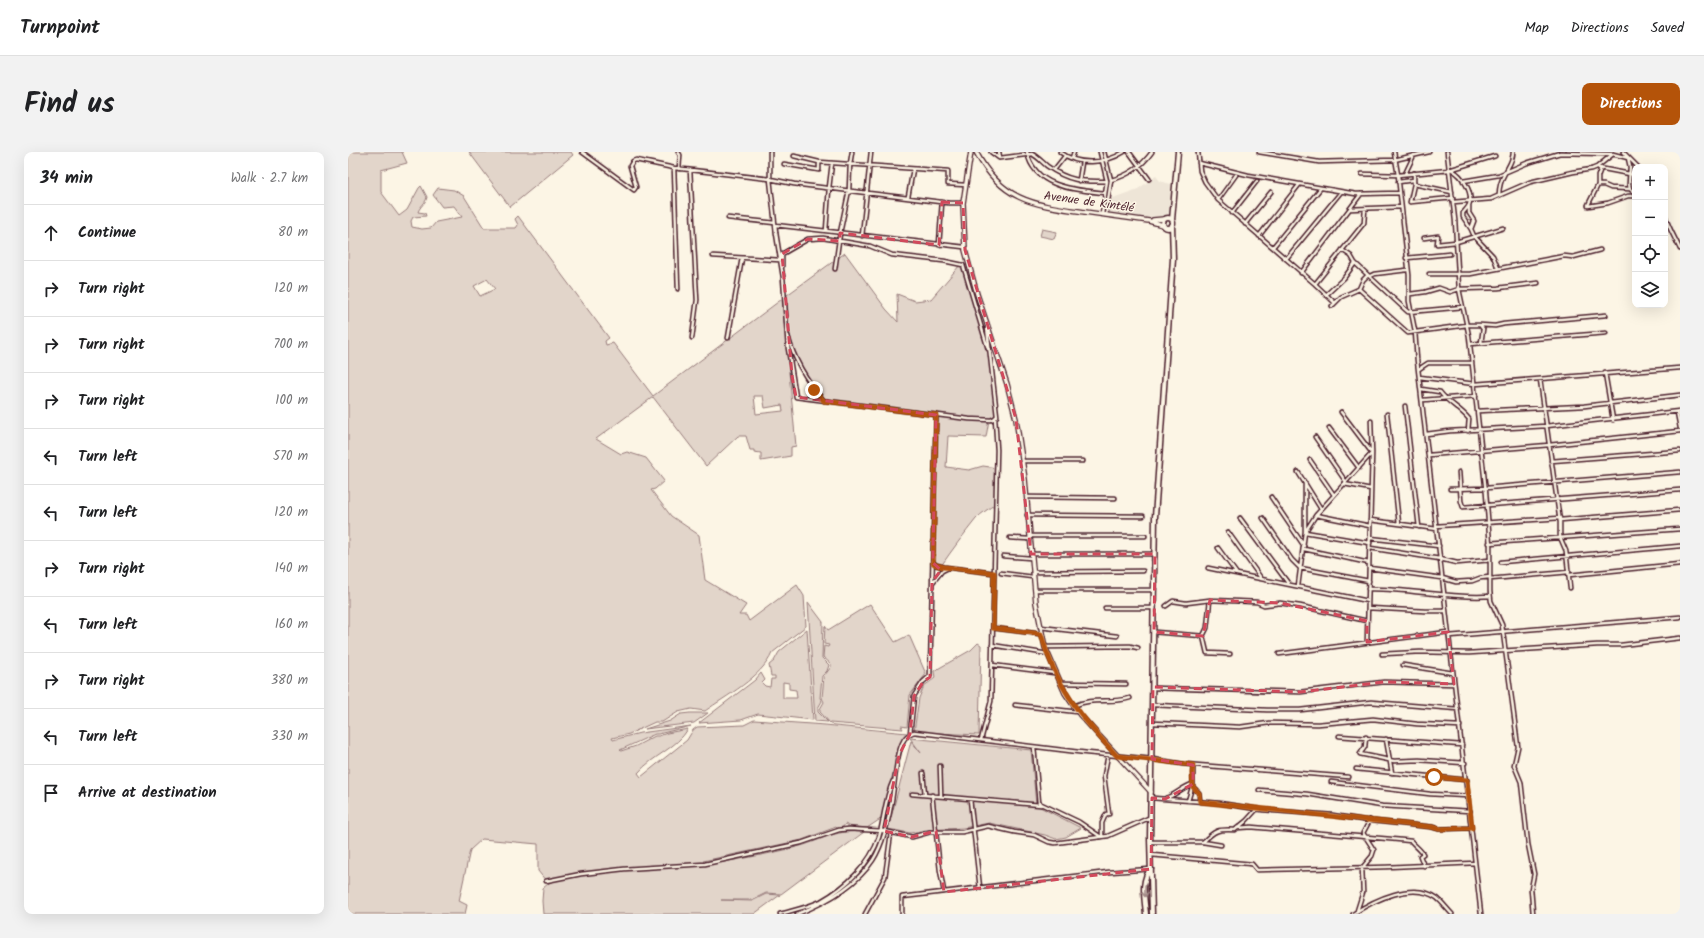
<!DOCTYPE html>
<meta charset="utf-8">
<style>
body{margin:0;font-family:Kalam,sans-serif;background:#f2f2f2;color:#202124}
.controls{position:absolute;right:12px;top:12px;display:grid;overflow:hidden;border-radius:8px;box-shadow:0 4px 16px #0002}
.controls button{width:36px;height:36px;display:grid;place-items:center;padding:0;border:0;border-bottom:1px solid #e0e0e0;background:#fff;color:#202124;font:20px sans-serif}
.stop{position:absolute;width:12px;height:12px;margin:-9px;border:3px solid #b45309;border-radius:50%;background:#fff}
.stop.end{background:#b45309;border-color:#fff;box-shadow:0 1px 4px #0008}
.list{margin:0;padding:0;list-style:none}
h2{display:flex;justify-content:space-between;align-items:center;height:52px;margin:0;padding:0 16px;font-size:17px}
h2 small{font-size:13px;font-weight:400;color:#757577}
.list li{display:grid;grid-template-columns:26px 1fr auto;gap:12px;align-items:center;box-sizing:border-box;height:56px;padding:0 16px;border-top:1px solid #e0e0e0}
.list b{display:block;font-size:15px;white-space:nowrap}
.list em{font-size:13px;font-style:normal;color:#757577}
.icon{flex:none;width:22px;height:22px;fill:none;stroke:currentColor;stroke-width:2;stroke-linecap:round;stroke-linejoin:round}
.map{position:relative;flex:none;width:1332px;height:762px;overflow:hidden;border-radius:8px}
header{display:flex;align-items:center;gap:24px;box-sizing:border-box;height:56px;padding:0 20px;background:#fff;border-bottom:1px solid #e0e0e0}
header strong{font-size:19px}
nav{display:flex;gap:22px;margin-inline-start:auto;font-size:14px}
.intro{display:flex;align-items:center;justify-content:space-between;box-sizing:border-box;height:96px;padding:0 24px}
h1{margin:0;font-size:28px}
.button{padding:10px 18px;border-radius:8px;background:#b45309;color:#fff;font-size:14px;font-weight:700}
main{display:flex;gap:24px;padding:0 24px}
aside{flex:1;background:#fff;border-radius:8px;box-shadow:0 4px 16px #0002}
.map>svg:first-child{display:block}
</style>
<header>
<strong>Turnpoint</strong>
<nav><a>Map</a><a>Directions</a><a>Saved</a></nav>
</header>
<div class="intro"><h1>Find us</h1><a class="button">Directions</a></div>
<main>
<aside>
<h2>34 min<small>Walk · 2.7 km</small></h2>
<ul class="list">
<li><svg class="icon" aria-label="ahead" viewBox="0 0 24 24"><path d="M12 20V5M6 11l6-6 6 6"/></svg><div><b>Continue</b></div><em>80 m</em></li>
<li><svg class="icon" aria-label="right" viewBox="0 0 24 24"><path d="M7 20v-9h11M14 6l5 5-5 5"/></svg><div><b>Turn right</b></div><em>120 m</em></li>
<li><svg class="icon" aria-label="right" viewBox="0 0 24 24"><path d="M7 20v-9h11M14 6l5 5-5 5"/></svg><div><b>Turn right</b></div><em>700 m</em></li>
<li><svg class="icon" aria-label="right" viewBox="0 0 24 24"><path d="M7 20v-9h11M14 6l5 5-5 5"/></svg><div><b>Turn right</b></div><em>100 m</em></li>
<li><svg class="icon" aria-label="left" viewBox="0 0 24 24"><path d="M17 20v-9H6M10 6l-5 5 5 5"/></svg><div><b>Turn left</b></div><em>570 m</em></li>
<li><svg class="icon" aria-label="left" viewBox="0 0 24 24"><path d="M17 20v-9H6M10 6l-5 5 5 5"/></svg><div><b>Turn left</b></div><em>120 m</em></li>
<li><svg class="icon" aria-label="right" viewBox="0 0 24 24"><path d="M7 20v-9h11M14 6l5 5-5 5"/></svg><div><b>Turn right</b></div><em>140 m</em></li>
<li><svg class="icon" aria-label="left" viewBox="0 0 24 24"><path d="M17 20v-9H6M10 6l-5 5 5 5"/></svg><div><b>Turn left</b></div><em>160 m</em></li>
<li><svg class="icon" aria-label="right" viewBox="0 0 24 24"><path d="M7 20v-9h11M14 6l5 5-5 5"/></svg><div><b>Turn right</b></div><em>380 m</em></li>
<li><svg class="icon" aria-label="left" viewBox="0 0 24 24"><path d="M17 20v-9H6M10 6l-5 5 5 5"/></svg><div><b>Turn left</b></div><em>330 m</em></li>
<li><svg class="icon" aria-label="arrive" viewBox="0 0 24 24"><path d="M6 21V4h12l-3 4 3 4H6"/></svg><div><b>Arrive at destination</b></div></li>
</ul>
</aside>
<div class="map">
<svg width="1332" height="762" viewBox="0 0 1332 762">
<rect width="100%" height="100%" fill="#fcf5e5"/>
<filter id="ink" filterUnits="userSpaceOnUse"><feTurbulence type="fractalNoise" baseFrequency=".025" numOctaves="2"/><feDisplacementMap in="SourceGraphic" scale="8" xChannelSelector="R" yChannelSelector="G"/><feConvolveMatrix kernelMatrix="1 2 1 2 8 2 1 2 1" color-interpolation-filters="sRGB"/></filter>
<g filter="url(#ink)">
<!-- built -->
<path fill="#eee5d7" d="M808,24L812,29L826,33L824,55L819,64L816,66L802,68L759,63L762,47L790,37Z"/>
<!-- green -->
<path fill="#e2d5ca" stroke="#967a7a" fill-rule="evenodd" d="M0,0H54L59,11L33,18V40L51,64L59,58L71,36L73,34L79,45C78,51 72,54 70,60L77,61L78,64L65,65L63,69L64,75L74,77L83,76L88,70L114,65L106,54L94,55L85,43L90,36L106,38L116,44L136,76H168L170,73L167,67L170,64L261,186L257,189L258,193L265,191L305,244L434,147L448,294L443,295V304L413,309V301L406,300V298H402L398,284H390L358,314L305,245L248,287L273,302L279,300L298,306L316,329L307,337L303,338L323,364L351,383L357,428L398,453L391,463H398L401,469L449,433L456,444L458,474L424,501C414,525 378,544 357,559L343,557L330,560L314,570H307L281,582L264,586L265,588L292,581L343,574L310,582H307L272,598L273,599L288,594L307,584H311L319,581L340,577C329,596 304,604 290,621L293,625L339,588L345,578L349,575L396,573L406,568L477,573L559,581L555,586C548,613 539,639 534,666L519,676L499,674V673L497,672L495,675L489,676L488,675L454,688L355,709L359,713C391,707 424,702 456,693C480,685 488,678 516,680L433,742L418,741L404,748H373L404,749L418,742L432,743L406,762H195L194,749L195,736L205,728L198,729L190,719V692L134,687L122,698L111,749L119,753L117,762H0ZM139,127L147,137L132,144L126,134ZM406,244H415L417,256L434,253L435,259L408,262Z
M121,0H223L225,3L162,55Z
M694,77L709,80L706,87L692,84Z
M497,101L538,157L550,170L549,142L567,149L583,147L612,113H615L642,203L649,264L641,268L638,285L600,284L598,315L621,318L635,314L649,316L647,352C641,357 633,361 628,367C616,382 604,398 593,414L585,411L588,263L614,265L478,248C466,234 454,218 447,201C440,184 440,162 439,143Z
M460,450L475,470L474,506L481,513L479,519L474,524L472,546L474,549L470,556V560L480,570L467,569Z
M522,452L547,490L561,483L578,522L562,543L559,575L553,574L555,577L482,571L472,560V557L476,550L474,546L476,524L483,515V512L475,505L476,494L480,495L481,493L476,492L477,474L480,478Z
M459,477L465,568L410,562L393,568L351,571L407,528L413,521L417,528L414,531L417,534L422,535L423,527H427V524H423L421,513L426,509L431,500ZM435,530L441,531V537L448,538L449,546H435Z
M630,491L633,493L631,583L566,580L571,546L576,534L587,526L586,519L623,498Z
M342,561H360L346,571L297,577L322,569L333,562Z
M562,586L683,598L688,653L733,676L718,685L708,687L697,683L641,671L615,676L578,678L562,681L540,677L563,589L573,601Z"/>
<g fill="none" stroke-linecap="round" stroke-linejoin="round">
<!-- street casing -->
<g stroke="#4a1f2b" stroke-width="5.5">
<path id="street" d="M234,0L286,38L288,35L282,14L285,9L288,8L326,16L422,27L446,32L601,51H615
M330,0L332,3L331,17
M422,0V27L428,81L435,125L440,196L448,245L621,267L643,268L647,266
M643,0L651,6
M651,0L652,6L684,2C690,5 694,10 699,14C720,29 734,30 759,29
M679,0C686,36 728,38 757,41
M712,0C730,14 757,12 776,0
M752,0L759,29L754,62
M756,0L763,28L758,63
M781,0L801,27
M850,0L852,19L857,30L870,48L967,132L987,151
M911,0L971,10L1046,8L1081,0
M1046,0L1050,23L1061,123V149L1067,179L1069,208L1133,762
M1099,0L1107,68L1111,137L1121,184L1138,341L1142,393V439L1143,449L1154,473L1166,564L1170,595L1166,613L1173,630L1180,692L1186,722L1183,737L1185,762
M1275,0L1290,15
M446,4L471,10L600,19V32L618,33
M724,6L726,0
M851,11L900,23L1008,42L1051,41
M436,12L471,18V10
M326,16L330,137
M1251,16L1287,23
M342,18L349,148L344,186
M706,18L717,4
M1104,18C1114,23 1126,41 1121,53C1120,56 1117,58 1115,61V65L1123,77L1126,84L1145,104L1150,116
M1066,21V32L1104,40
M1014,22L1050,23L1101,18L1147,4
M1057,22L1066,3
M763,28C779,24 794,14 804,0
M731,29L734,10
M1115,29L1151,23L1179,11L1212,1L1265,2L1280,6L1282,15L1281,32L1282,37L1287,41
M1050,30L1066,28
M1066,32L1062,50L1105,46
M1250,33H1256L1263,36L1282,37
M1151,43C1151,35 1153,28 1157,21C1161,13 1165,9 1165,0
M560,45L565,17
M870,48L888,23
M1105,50L1143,47L1182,30L1225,20L1244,17L1249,15L1265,2
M1121,53V61L1126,69L1123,77
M1240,53L1250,33V24L1253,16
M1240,54L1260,51L1280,44H1287
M1002,57L1053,55
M884,61L909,29
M1317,63C1320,75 1327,86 1332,97
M380,66L427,71
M897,72L923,40
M427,73L616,95
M478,79L481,36L484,11
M514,84L523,0
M911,84L951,33
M1076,86L1090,84L1089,92L1108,90L1155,76
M591,93L594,50
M925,95L972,37
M365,104L432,108
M1058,106L1102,102
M938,107L993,40
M1007,111L1060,160L1115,155
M434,115V102L460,87L475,86L522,94L544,103L596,109L615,113L640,197
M487,117L492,81L501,38L502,12L504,0
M953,121L1013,42
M1081,122H1122L1216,104L1225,105L1252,98
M1022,124L1026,122L1059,118
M967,132L1016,71L1017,57
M1011,137L1060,181L1119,173H1132L1135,177L1133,191
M1062,142L1077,140L1091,136L1102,140L1111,137L1150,136L1190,131
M978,143L996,126L1007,111L1003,104L994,98
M984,154L993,145L1011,137L1015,128L1020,123
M1132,173L1147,174L1156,172L1258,163
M440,184C446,209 459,229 476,249
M380,186L394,106
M1122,192L1258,181
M1071,217L1080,211H1124
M1257,221L1265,268
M1071,225L1127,232L1332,216
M1192,227L1212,370V385L1218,399L1222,436
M1073,237L1092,240C1100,251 1112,256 1121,267L1120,279
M1075,248L1128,244
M1057,254L1071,375
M1130,259L1236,254L1332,243
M1329,260L1332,276
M1039,262L1051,372
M981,276L1011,316
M1078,282L1102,279L1198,274L1332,259
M967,285L998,330
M1081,303L1201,293L1332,279
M962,308L986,343
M674,309H735
M1203,309L1332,299
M950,320L973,357
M1111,320L1113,349L1115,355L1332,338
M957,332V380L1022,391
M996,332L1023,337
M1102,337L1138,336L1332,320
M679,345L767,346
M923,345L956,394
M679,363L795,364
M968,363L1022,374
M892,366L940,431
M915,366L944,408L952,416L1021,429
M1022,368L1089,377
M1212,368L1332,358
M1088,374L1212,366
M880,380L913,426
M682,384H797
M662,386L682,387
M1022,386L1091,394
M1141,391L1332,377
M870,396L889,422L1020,449
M1022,396L1092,407L1109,411L1142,408
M956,397L1021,411
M683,402H806
M655,404L683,406
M1153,410L1332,394
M586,411L588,413L596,415L646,421
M860,416L889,422
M1021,416L1094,426L1108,430L1124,429L1132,426L1142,425
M685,420L795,419
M653,421L685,425
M1221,423L1332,412
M1142,427L1221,420
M585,430L594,419L600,416
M950,434L957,380L968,363L1024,301L993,260
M1020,437C1061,436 1101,447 1142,444
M687,438H806
M818,454L825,449L838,451L862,448L909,450L916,453L932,451L952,454L1019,469
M757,456H806
M1020,456L1077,459H1098
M692,475L769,484
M645,476L693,482
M806,480L855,484L859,501L882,502
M855,484L859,476L862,448
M1101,484L1332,465
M1019,490L1024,301L1023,269
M644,493L700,502
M697,495L782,494L790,496
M931,502L1100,480
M1034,502L1072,500L1121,501L1249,493H1273L1332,486
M644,513L707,521
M1055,513L1105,521
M713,531L778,532
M805,536L952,540L1036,530L1106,532
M667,553L730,560
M805,553L919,558H952L1023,550L1110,557
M726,554C744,545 763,552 782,546
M805,571L892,575L921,571L970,572L1025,567L1069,572L1112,574
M562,582L566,544L575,530L582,524L588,263
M991,584L1114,593
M1018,585L1017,595L1012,602L1046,609L1071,608L1117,611
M1038,587L1044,621
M633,588L643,549L649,298L647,266L649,264L639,176
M686,595L691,651L731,670L753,685
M592,614L593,644
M1008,617L1119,628
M575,621L577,643
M983,630L1082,642L1120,644
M845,635L851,641L852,650
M911,638L959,642L1034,654L1122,659
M564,642L693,653
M584,643L592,718L596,740
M804,646L871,651L915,658L984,663L1015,668L1084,675L1091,677L1123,676
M818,646C828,643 834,635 845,632V613
M622,647L632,736
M840,649L845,632
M889,676L903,675C957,680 1010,684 1063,689C1067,694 1072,697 1075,702L1072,704L1076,714
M754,685V671L758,662H761L756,624L760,603
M802,690H855L873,693
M855,690C867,678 870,677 887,678L898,669L909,657
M803,703L904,712L909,718L1038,715L1127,711
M198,729L233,722L276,717L357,712L453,691L491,678L501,677L536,679L564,685L582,680H614L640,674L666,680L686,683L701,690L707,691L760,684L803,665
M1009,759L1015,740L1014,716L1024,704L1026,698L1015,681L1022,668
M432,762C446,758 461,755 473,749C498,735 522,713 531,685C536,667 537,646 545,629
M449,762C477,751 508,734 525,708C537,689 542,662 545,641C547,628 549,594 558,585C560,583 563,581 566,580L739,601L804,607L835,612L1001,625
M517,762L537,725L543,681
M554,762V745L761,720L803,717
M1005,762C1026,748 1065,729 1089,746C1094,750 1099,757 1104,762"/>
</g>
<!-- secondary casing -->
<g stroke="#4a1f2b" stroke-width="6">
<path id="secondary" d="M623,0L615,51L617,98L629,142L659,232L668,267L677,327L688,451L697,495L717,541L732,563L803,640"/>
</g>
<!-- primary casing -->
<g stroke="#4a1f2b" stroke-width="6">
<path id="primary" d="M628,0C654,50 687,53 737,60C759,63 780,66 801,69L815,73
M805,68L816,67"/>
</g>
<!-- highway casing -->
<g stroke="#4a1f2b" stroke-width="7">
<path id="highway" d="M815 71a5 5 0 1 1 10 0a5 5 0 1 1-10 0Z
M824,68L830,0
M798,762C797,748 792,728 803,717
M804,762L802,686L807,365L825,107L824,73"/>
</g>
<!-- street -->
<use href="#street" stroke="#fcf5e5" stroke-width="2.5"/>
<!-- secondary -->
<use href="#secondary" stroke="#fcf5e5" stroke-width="3.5"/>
<!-- primary -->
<use href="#primary" stroke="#fcf5e5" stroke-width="3.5"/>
<!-- highway -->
<use href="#highway" stroke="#fcf5e5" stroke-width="4"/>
</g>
<!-- one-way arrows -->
<defs><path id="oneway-shaft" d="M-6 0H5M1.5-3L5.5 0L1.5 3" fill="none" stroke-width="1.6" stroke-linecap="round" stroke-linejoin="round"/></defs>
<use stroke="#a38a88" href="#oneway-shaft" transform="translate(797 739) rotate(91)"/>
</g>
<g fill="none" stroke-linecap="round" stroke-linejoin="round" filter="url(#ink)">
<!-- route -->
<path stroke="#b45309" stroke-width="5" d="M466,238L476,249L588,263L585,411L588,413L596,415L646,421L645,476L693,482C707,533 734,567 769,604L845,613L844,621L845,635L851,641L852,650L1084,675L1091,677L1124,676L1119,628L1086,625"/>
</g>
<!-- marked area -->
<path fill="none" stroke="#d1495b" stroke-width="3" stroke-dasharray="8 5" stroke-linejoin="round" d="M594,50L615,51L617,98L668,267L683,402H807L806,480L855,484L862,448L932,451L1019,469V490L1100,480L1106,532L1036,530L952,540L805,535L804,607L845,613V632L817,647L804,646L803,717L596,740L588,679L564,685L536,679L551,603L562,582L566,544L575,530L582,525L584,430L593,418L585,411V395L588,263L448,245L444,224L434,102L460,87L492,89V81L591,93Z"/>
<g text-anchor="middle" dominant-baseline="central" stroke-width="3" stroke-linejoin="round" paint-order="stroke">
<!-- street labels -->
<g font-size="12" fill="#4a1f2b" stroke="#fcf5e5">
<text transform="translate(741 50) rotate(8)">Avenue de Kintélé</text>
</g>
</g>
</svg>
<div class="controls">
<button>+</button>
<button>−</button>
<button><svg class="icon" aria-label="locate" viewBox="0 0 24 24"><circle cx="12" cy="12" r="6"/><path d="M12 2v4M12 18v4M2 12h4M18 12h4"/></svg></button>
<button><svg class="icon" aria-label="layers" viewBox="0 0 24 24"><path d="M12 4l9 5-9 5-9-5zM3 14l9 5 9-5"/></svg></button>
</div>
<div class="stop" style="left:1086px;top:625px"></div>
<div class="stop end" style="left:466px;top:238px"></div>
</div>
</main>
